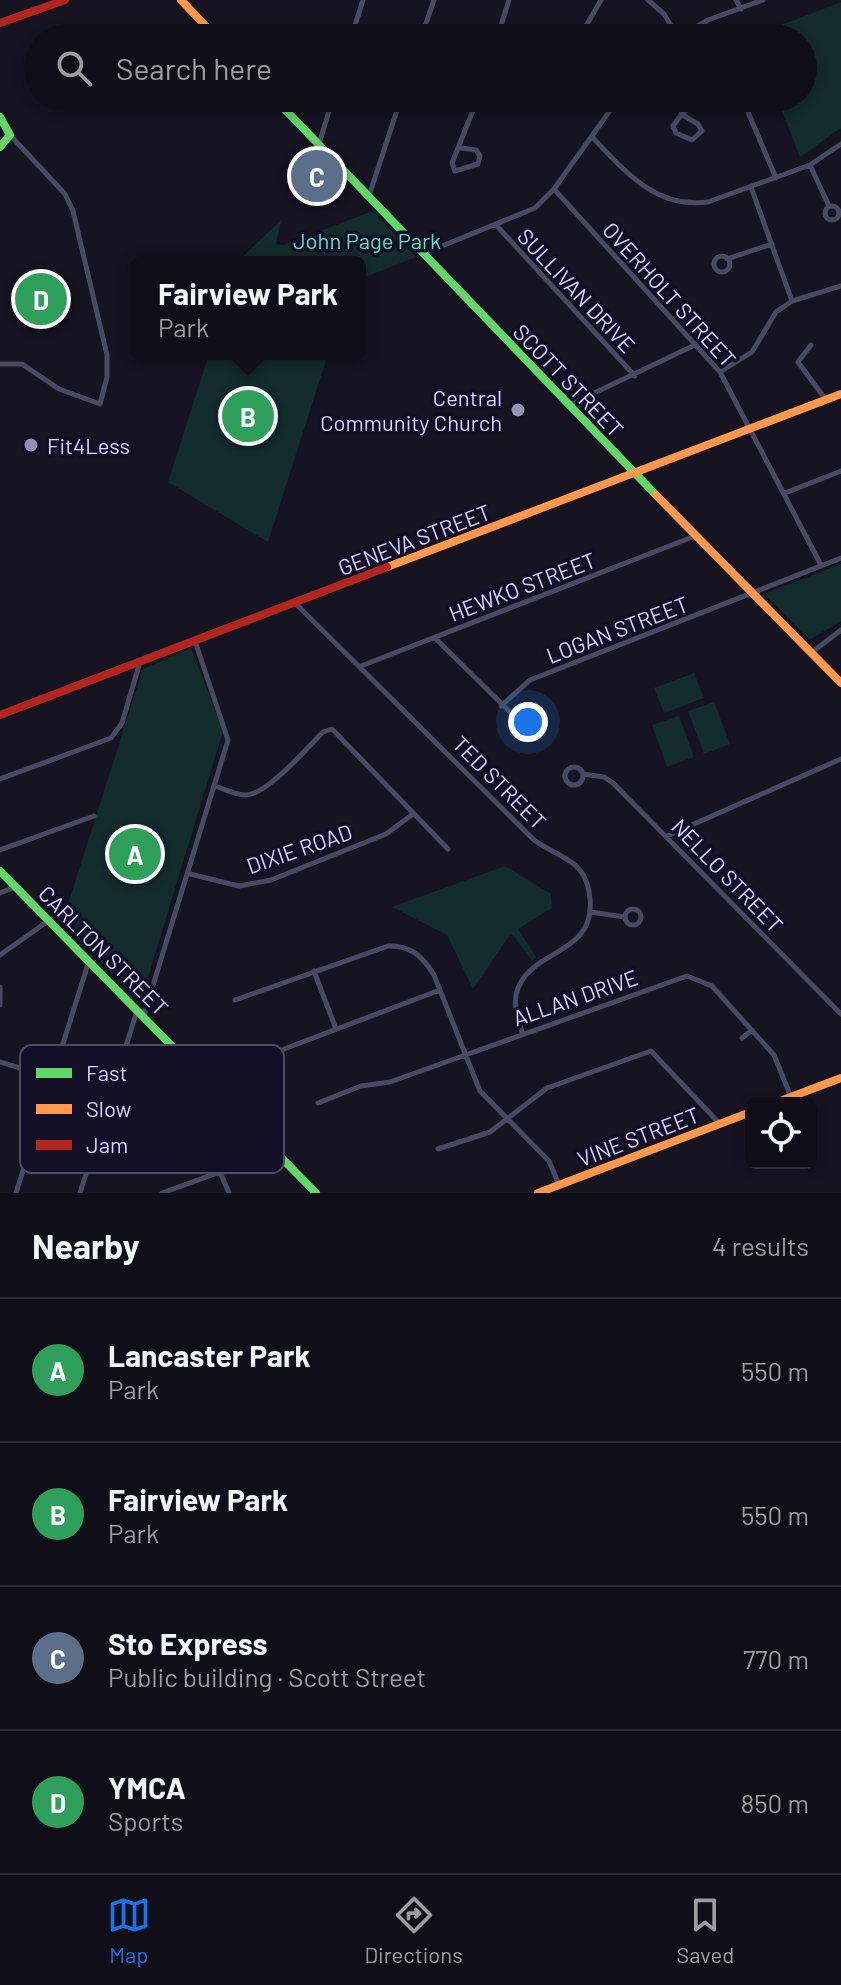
<!DOCTYPE html>
<meta charset="utf-8">
<style>
body{margin:0;font-family:Barlow,sans-serif;background:#1e1d26;color:#f1f3f6}
.controls{position:absolute;right:24px;bottom:24px;display:grid;overflow:hidden;border-radius:12px;box-shadow:0 4px 12px #0003}
.controls button{width:72px;height:72px;display:grid;place-items:center;padding:0;border:0;border-bottom:2px solid #302f38;background:#100f19;color:#f1f3f6;font:40px sans-serif}
.you{position:absolute;left:528px;top:722px;width:28px;height:28px;margin:-20px;border:6px solid #fff;border-radius:50%;background:#1a73e8;box-shadow:0 0 0 12px #1a73e833}
.badge{display:grid;place-items:center;width:52px;height:52px;border-radius:50%;background:#1a73e8;color:#fff;font-size:26px;font-weight:700}
.pin{position:absolute;translate:-50% -50%;border:4px solid #fff;box-shadow:0 2px 8px #0006}
.popup{position:absolute;left:130px;top:256px;width:236px;height:104px;box-sizing:border-box;display:grid;place-content:center;border-radius:12px;background:#100f19;filter:drop-shadow(0 2px 6px #0005);font-size:26px;white-space:nowrap;color:#9c9ca2}
.popup b{font-size:30px;color:#f1f3f6}
.popup::after{content:'';position:absolute;left:50%;top:100%;margin-left:-16px;border:16px solid transparent;border-top-color:#100f19}
.list{margin:0;padding:0;list-style:none}
h2{display:flex;justify-content:space-between;align-items:center;height:104px;margin:0;padding:0 32px;font-size:34px}
h2 small{font-size:26px;font-weight:400;color:#9c9ca2}
.list li{display:grid;grid-template-columns:52px 1fr auto;gap:24px;align-items:center;box-sizing:border-box;height:144px;padding:0 32px;border-top:2px solid #302f38}
.list b{display:block;font-size:30px;white-space:nowrap}
.list p{margin:0;font-size:26px;white-space:nowrap;color:#9c9ca2}
.list em{font-size:26px;font-style:normal;color:#9c9ca2}
.icon{flex:none;width:44px;height:44px;fill:none;stroke:currentColor;stroke-width:2;stroke-linecap:round;stroke-linejoin:round}
.map{position:relative;flex:none;width:841px;height:1193px;overflow:hidden}
.search{position:absolute;background:#100f19;box-shadow:0 4px 12px #0003;left:24px;right:24px;top:24px;height:88px;display:flex;align-items:center;gap:20px;box-sizing:border-box;padding:0 28px;border-radius:44px;color:#9c9ca2;font-size:30px}
.sheet{height:680px;background:#100f19}
nav{display:flex;justify-content:space-around;align-items:center;box-sizing:border-box;height:112px;border-top:2px solid #302f38;background:#100f19;font-size:22px;color:#9c9ca2}
nav a{display:grid;justify-items:center;gap:4px}
nav .on{color:#1a73e8}
.map>svg:first-child{display:block}
</style>
<div class="map">
<svg width="841" height="1193" viewBox="0 0 841 1193">
<rect width="100%" height="100%" fill="#161421"/>
<!-- green -->
<path fill="#132c2d" d="M841,2V128L800,157L777,98H803V38L753,36Z
M373,211L416,257L360,279V262H237L281,220L276,244L283,245Z
M209,354H328L268,542L168,482Z
M841,564V621L809,640L764,594Z
M191,648L223,731L140,1004L62,923L143,669Z
M694,673L704,698L664,713L654,688Z
M714,702L730,744L704,754L688,711Z
M679,716L694,757L667,767L652,725Z
M505,866L551,894L552,908L518,929L536,957L532,961L511,933L473,989L447,935L392,907Z"/>
<g fill="none" stroke-linecap="round" stroke-linejoin="round">
<!-- street -->
<path stroke="#4a4962" stroke-width="5" d="M648,0L664,14L678,37
M736,0L741,9
M351,38L363,0
M421,38L434,0
M497,38L509,0
M579,38L601,0
M677,38L708,20L763,0
M493,98L526,104L534,98
M742,98L776,178
M681,114L698,124L702,131L692,140L676,133L673,126C681,114 688,107 699,98
M592,137C625,171 655,209 708,202L810,165L841,144
M319,144L333,98
M461,148L476,150L480,156L478,164L455,171L452,163L478,98
M810,165L829,206
M751,187L792,301
M554,189L720,372L821,565
M369,196L401,98
M825 213a7 7 0 1 1 14 0a7 7 0 1 1-14 0Z
M496,225L635,376
M425,253L535,208L554,189L619,98
M714 264a8 8 0 1 1 16 0a8 8 0 1 1-16 0Z
M727,259L772,244
M811,345L798,362L826,400
M0,364H22L59,389L100,404L107,377V355L73,211L65,194L10,135
M720,372L752,352L776,312L792,301L841,286
M569,405L697,344
M785,493L841,471
M295,603L534,840C547,850 564,855 576,866C585,874 589,888 590,899C595,953 537,949 520,984C511,1001 517,1015 522,1032
M435,638L517,719
M811,653L841,630
M361,666L695,536
M501,706L530,680L841,558
M514 725a8 8 0 1 1 16 0a8 8 0 1 1-16 0Z
M565 776a9 9 0 1 1 18 0a9 9 0 1 1-18 0Z
M583,774L604,777L613,783L841,1014
M0,779L111,738L122,723L140,662
M215,786C224,789 236,795 246,795C267,795 308,747 323,732L332,729L448,849
M667,836L841,759
M0,850L94,816
M190,874L239,886L271,880L386,834L413,814
M0,893L15,887
M625 917a8 8 0 1 1 16 0a8 8 0 1 1-16 0Z
M591,912L624,917
M0,955L51,919
M314,971L336,1029
M0,987V1005
M235,1000L388,946C411,945 423,957 434,975L480,1091L549,1161L559,1185
M144,1015L228,740L195,641
M742,1038L752,1030
M0,1062L111,1096
M214,1088L265,1068L284,1049L440,990
M318,1103L361,1086L390,1082L687,976L712,986L774,1055L791,1097
M438,1149L490,1132L547,1088L651,1051L720,1124
M220,1172L229,1193
M16,1193L89,961
M80,1193L137,1011
M162,1193L275,1152"/>
<!-- fast -->
<path stroke="#63d668" stroke-width="8" d="M274,98L656,495
M0,117L10,135L0,147
M0,871L316,1193"/>
<!-- slow -->
<path stroke="#ff974d" stroke-width="8" d="M181,0L217,38
M656,495L841,683
M387,567L841,394
M775,1103L841,1078
M538,1193L751,1112"/>
<!-- jam -->
<path stroke="#b3261e" stroke-width="8" d="M0,23L65,0
M0,715L387,567"/>
</g>
<!-- markers -->
<g fill="#9591b1" stroke="#130f26" stroke-width="3">
<circle cx="518" cy="410" r="8"/>
<circle cx="31" cy="445" r="8"/>
</g>
<g text-anchor="middle" dominant-baseline="central" stroke-width="7" stroke-linejoin="round" paint-order="stroke">
<!-- park labels -->
<g font-size="22" fill="#5fe0c0" stroke="#130f26">
<text x="367" y="240">John Page Park</text>
</g>
<!-- street labels -->
<g font-size="22" fill="#d9d4ff" stroke="#130f26">
<text transform="translate(577 290) rotate(47)">SULLIVAN DRIVE</text>
<text transform="translate(670 294) rotate(48)">OVERHOLT STREET</text>
<text transform="translate(569 380) rotate(46)">SCOTT STREET</text>
<text transform="translate(414 539) rotate(-21)">GENEVA STREET</text>
<text transform="translate(522 586) rotate(-21)">HEWKO STREET</text>
<text transform="translate(617 629) rotate(-21)">LOGAN STREET</text>
<text transform="translate(500 782) rotate(45)">TED STREET</text>
<text transform="translate(299 848) rotate(-19)">DIXIE ROAD</text>
<text transform="translate(728 875) rotate(46)">NELLO STREET</text>
<text transform="translate(104 950) rotate(45)">CARLTON STREET</text>
<text transform="translate(575 997) rotate(-19)">ALLAN DRIVE</text>
<text transform="translate(638 1136) rotate(-21)">VINE STREET</text>
</g>
<!-- poi labels -->
<g font-size="22" fill="#d9d4ff" stroke="#130f26" text-anchor="end">
<text x="502" y="397">Central<tspan x="502" dy="25">Community Church</tspan></text>
<text x="47" y="445" text-anchor="start">Fit4Less</text>
</g>
</g>
<!-- legend -->
<rect x="20" y="1045" width="264" height="128" rx="12" fill="#130f26" stroke="#4e4a67" stroke-width="2"/>
<rect x="36" y="1068" width="36" height="10" fill="#63d668"/>
<rect x="36" y="1104" width="36" height="10" fill="#ff974d"/>
<rect x="36" y="1140" width="36" height="10" fill="#b3261e"/>
<g font-size="22" fill="#d9d4ff">
<text x="86" y="1081">Fast</text>
<text x="86" y="1117">Slow</text>
<text x="86" y="1153">Jam</text>
</g>
</svg>
<div class="controls">
<button><svg class="icon" aria-label="locate" viewBox="0 0 24 24"><circle cx="12" cy="12" r="6"/><path d="M12 2v4M12 18v4M2 12h4M18 12h4"/></svg></button>
</div>
<div class="you"></div>
<div class="pin badge" style="left:135px;top:854px;background:#2e9e5b">A</div>
<div class="pin badge" style="left:248px;top:416px;background:#2e9e5b">B</div>
<div class="popup"><b>Fairview Park</b>Park</div>
<div class="pin badge" style="left:317px;top:176px;background:#5c6f8a">C</div>
<div class="pin badge" style="left:41px;top:299px;background:#2e9e5b">D</div>
<div class="search"><svg class="icon" aria-label="search" viewBox="0 0 24 24"><circle cx="10" cy="10" r="6"/><path d="M15 15l6 6"/></svg>Search here</div>
</div>
<section class="sheet">
<h2>Nearby<small>4 results</small></h2>
<ul class="list">
<li><span class="badge" style="background:#2e9e5b">A</span><div><b>Lancaster Park</b><p>Park</p></div><em>550 m</em></li>
<li><span class="badge" style="background:#2e9e5b">B</span><div><b>Fairview Park</b><p>Park</p></div><em>550 m</em></li>
<li><span class="badge" style="background:#5c6f8a">C</span><div><b>Sto Express</b><p>Public building · Scott Street</p></div><em>770 m</em></li>
<li><span class="badge" style="background:#2e9e5b">D</span><div><b>YMCA</b><p>Sports</p></div><em>850 m</em></li>
</ul>
</section>
<nav>
<a class="on"><svg class="icon" aria-label="map" viewBox="0 0 24 24"><path d="M3 6l6-2 6 2 6-2v14l-6 2-6-2-6 2zM9 4v14M15 6v14"/></svg>Map</a>
<a><svg class="icon" aria-label="directions" viewBox="0 0 24 24"><path d="M12 3l9 9-9 9-9-9zM9 14v-3h6M13 9l2 2-2 2"/></svg>Directions</a>
<a><svg class="icon" aria-label="saved" viewBox="0 0 24 24"><path d="M7 4h10v16l-5-4-5 4z"/></svg>Saved</a>
</nav>
